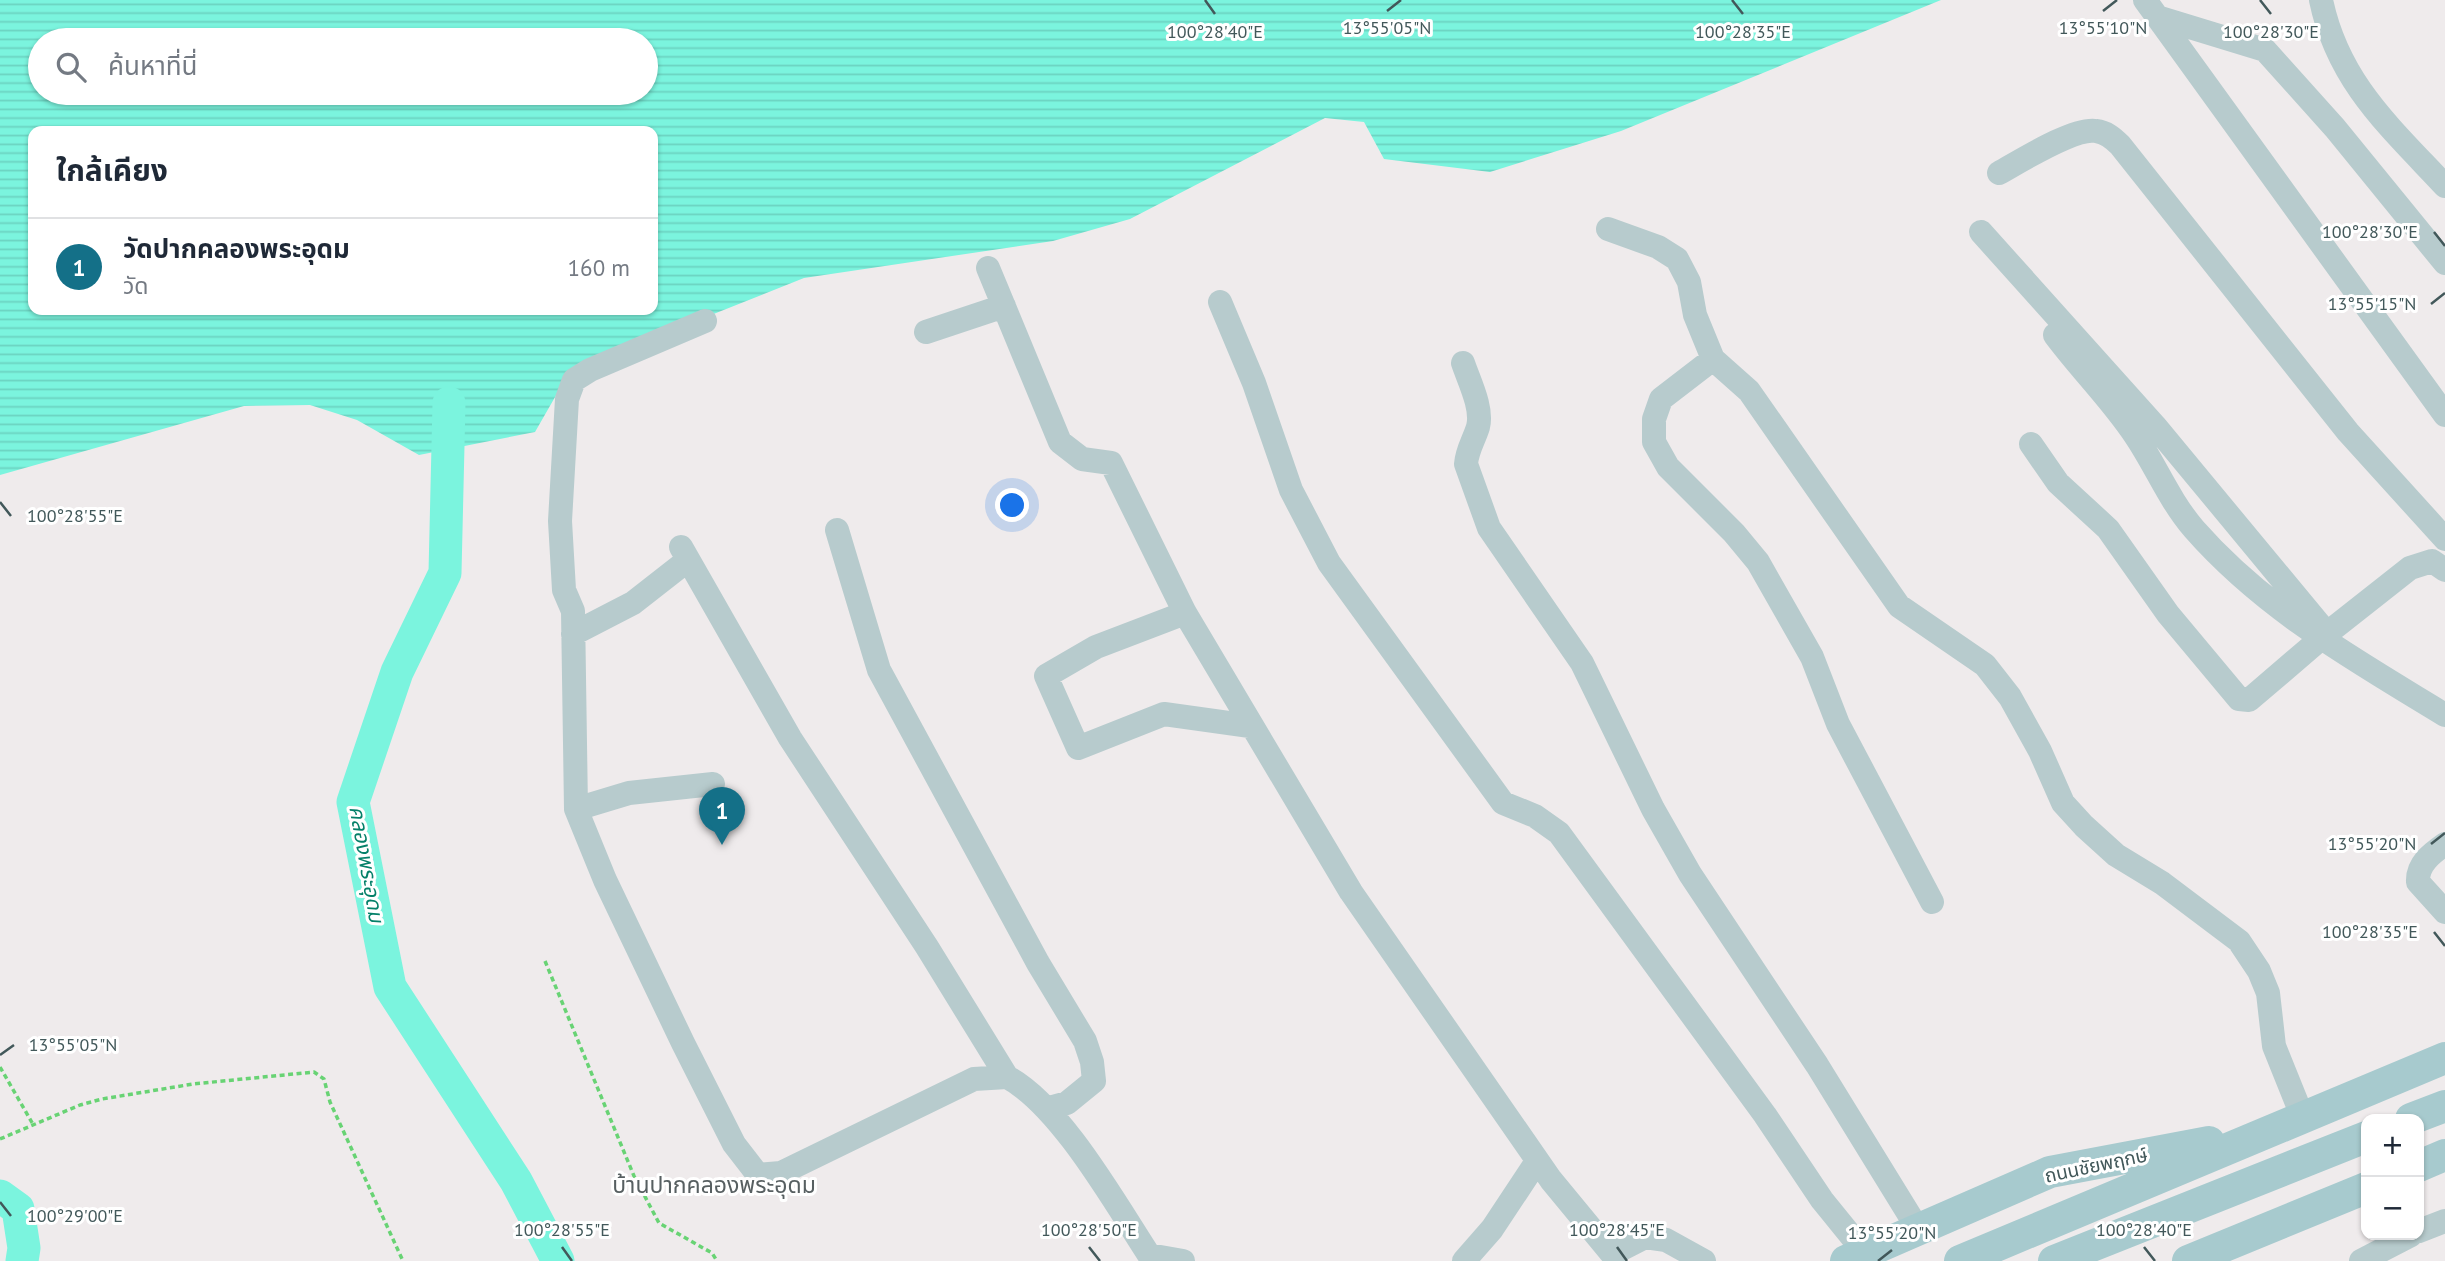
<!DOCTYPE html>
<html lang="th">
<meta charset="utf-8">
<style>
body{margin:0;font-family:"PT Sans","Noto Sans Thai",sans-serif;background:#f6f6f7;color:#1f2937}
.controls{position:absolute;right:21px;bottom:21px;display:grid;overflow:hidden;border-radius:14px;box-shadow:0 2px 5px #0004}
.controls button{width:63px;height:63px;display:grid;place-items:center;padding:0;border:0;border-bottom:2px solid #e0e1e3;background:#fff;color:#1f2937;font:35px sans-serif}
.you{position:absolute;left:1013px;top:506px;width:24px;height:24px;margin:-18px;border:5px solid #fff;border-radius:50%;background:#1a73e8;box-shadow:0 0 0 10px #1a73e833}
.badge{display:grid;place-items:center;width:46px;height:46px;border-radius:50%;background:#147088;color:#fff;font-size:23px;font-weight:700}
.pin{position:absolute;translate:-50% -58px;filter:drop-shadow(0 2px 4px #0008)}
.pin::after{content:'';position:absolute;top:37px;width:24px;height:21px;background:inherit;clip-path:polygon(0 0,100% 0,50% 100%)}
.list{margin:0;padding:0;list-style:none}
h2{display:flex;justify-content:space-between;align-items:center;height:91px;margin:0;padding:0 28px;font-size:30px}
h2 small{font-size:23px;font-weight:400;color:#747a83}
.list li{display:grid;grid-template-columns:46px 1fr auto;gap:21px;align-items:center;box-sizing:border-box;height:98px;padding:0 28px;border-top:2px solid #e0e1e3}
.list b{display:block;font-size:26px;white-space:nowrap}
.list p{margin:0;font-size:23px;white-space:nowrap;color:#747a83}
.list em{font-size:23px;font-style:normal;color:#747a83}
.icon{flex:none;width:38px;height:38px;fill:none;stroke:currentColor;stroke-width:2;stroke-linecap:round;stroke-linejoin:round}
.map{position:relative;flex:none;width:2445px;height:1261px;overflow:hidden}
.search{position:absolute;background:#fff;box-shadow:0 2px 5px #0004;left:28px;top:28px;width:630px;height:77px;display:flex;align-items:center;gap:18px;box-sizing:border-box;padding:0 24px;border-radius:38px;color:#747a83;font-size:26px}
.panel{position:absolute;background:#fff;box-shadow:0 2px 5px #0004;left:28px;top:126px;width:630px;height:189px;border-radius:14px}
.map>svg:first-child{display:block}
</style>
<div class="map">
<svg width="2445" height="1261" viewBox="0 0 2445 1261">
<defs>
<pattern id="water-rules" width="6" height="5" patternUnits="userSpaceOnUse" patternTransform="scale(1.75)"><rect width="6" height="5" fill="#7bf4de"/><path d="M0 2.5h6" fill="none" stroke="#6cd3c1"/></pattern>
</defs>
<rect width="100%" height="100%" fill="#efebec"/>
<!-- water -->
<path fill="url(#water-rules)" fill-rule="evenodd" d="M0,0H1941L1621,131L1490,172L1384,159L1364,122L1325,118L1130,219L1053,241L804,278L570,371L535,432L419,455L357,420L310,405L244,406L0,475ZM40,40H646V93H40ZM33,131H653V310H33Z"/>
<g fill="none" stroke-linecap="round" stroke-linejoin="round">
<!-- river -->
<path stroke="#7bf4de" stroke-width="33" d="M449,403L445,573L397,672L353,802L390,987L516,1181L558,1261
M0,1196L18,1209L24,1248L22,1261"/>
<!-- path -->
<path stroke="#68d374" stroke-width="3.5" stroke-dasharray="5 3.5" stroke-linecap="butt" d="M545,961L634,1176L659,1223L712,1253L717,1261
M0,1067L34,1126
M0,1139L80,1105L102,1099L193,1084L314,1072L324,1079L330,1102L403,1261"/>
<!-- minor -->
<path stroke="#b7cbcd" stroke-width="24" d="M2145,0L2445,415
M2321,0C2338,82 2390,127 2445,186
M2157,17L2265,50L2335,128L2445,263
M1999,173C2019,162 2074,127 2096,131C2106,132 2113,138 2120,145L2348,432L2445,539
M1608,229L1658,247L1677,259L1689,282L1695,315L1713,359L1749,391L1899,606L1985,665L2010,697L2040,751L2063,803L2084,826L2116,855L2162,883L2239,941L2259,971L2268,993L2274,1046L2303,1118
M1981,232L2155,426L2319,624L2325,635L2410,568L2432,561L2445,570
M988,268L1060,442L1082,459L1111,463L1185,613L1351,892L1551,1180L1612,1254L1645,1237L1666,1240L1704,1261
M1220,302L1254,383L1291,490L1329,563L1503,803L1535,816L1559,833L1765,1115L1822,1200L1865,1253
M705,321L590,370L574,380L567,399L560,521L564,590L573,611L576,809L605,880L683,1043L734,1144L758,1175L781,1173L974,1079L1007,1077
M926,332L1004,306
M2055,335C2081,370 2111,399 2135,435C2156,466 2169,500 2194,529C2265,610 2355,660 2445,715
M1713,359L1661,399L1654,419V442L1668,467L1734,533L1758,562L1812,657L1838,724L1932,902
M1463,363C1469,381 1483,408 1478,427C1474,440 1467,450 1466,464L1489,528L1582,663L1653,809L1690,874L1817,1065L1918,1229
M2031,444L2058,483L2108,529L2168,614L2239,699L2249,700L2325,635
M837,530L879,670L1038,963L1085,1041L1092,1062L1094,1081L1067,1103L1049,1108
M681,547L790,738L927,947L1007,1077C1060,1105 1115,1203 1149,1255L1183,1261
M1185,613L1096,647L1046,676L1078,748L1164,714L1250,726
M573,634L633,603L688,560
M576,809L629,793L713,784
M2445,844C2432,853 2417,864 2418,882L2445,912
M2419,1231L2445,1221
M1464,1261L1492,1229L1537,1161
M2361,1261L2411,1235"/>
<!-- major -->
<path stroke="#a7cace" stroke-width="32" d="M2411,1119L2445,1106
M2419,1166L2445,1155
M1846,1261L2050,1172L2209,1142
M1960,1261L2445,1058
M2054,1261L2366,1137
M2188,1261L2366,1188"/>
</g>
<!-- ticks -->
<path fill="none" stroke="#42585a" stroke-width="2.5" d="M1205,0L1215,14M1732,0L1743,14M2260,0L2271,14M1387,11L1401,0M2103,11L2117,0M2434,232L2445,246M2431,304L2445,293M0,502L11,516M2431,844L2445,833M2434,932L2445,946M0,1055L14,1045M0,1202L11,1216M562,1247L572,1261M1089,1247L1100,1261M1617,1247L1627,1261M2144,1247L2155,1261M1878,1261L1892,1250"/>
<g text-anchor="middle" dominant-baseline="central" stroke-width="6" stroke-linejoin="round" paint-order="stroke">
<!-- street labels -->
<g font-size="19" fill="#42585a" stroke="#fff">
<text transform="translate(2096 1165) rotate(-12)">ถนนชัยพฤกษ์</text>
</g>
<!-- water labels -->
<g font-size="21" font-style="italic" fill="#058069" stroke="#fff">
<text transform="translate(367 864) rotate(80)">คลองพระอุดม</text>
</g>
<!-- quarter labels -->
<g font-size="23" fill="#575f61" stroke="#fff">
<text x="714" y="1184">บ้านปากคลองพระอุดม</text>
</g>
</g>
<g font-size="18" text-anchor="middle" fill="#42585a" stroke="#fff" stroke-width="6" stroke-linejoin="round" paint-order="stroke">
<text x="2103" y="34">13°55'10"N</text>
<text x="1387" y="34">13°55'05"N</text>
<text x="1215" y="38">100°28'40"E</text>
<text x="1743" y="38">100°28'35"E</text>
<text x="2271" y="38">100°28'30"E</text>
<text x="2370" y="238">100°28'30"E</text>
<text x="2372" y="310">13°55'15"N</text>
<text x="75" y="522">100°28'55"E</text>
<text x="2372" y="850">13°55'20"N</text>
<text x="2370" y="938">100°28'35"E</text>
<text x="73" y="1051">13°55'05"N</text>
<text x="75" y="1222">100°29'00"E</text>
<text x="562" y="1236">100°28'55"E</text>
<text x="1089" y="1236">100°28'50"E</text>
<text x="1617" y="1236">100°28'45"E</text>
<text x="2144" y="1236">100°28'40"E</text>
<text x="1892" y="1239">13°55'20"N</text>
</g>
</svg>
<div class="controls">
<button>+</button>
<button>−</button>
</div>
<div class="you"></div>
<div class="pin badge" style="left:722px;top:845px">1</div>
<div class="search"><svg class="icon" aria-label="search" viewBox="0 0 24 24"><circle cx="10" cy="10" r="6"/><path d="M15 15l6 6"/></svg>ค้นหาที่นี่</div>
<section class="panel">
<h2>ใกล้เคียง<small></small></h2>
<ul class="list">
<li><span class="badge">1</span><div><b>วัดปากคลองพระอุดม</b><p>วัด</p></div><em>160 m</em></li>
</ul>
</section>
</div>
